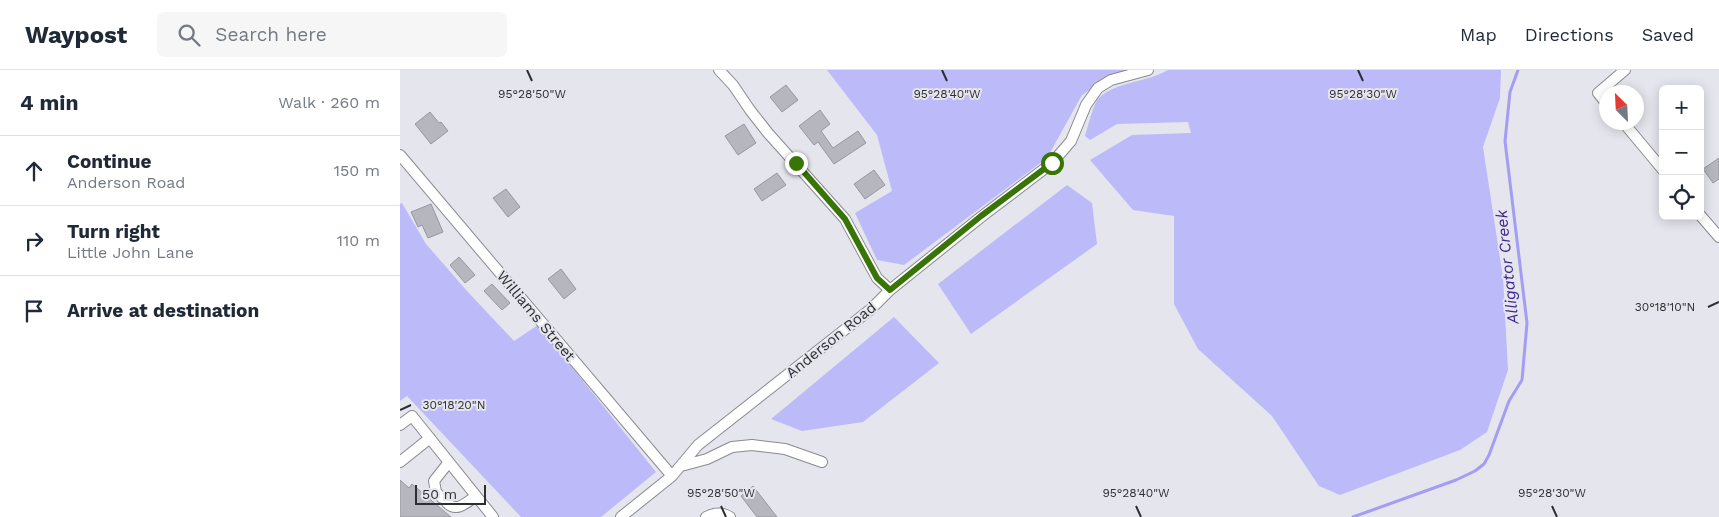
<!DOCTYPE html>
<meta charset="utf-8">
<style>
body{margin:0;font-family:"Work Sans",sans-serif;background:#f6f6f7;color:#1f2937}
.controls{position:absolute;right:15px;top:15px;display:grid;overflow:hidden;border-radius:8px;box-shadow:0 2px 12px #0003}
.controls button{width:45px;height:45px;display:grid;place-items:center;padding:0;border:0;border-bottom:1px solid #e0e1e3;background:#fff;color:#1f2937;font:25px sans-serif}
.compass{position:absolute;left:1199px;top:15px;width:45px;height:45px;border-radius:50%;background:#fff;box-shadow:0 2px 12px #0003;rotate:336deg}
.scale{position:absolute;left:15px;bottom:12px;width:71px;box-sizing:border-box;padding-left:5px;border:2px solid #2d2e31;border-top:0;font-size:14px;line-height:18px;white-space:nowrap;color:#2d2e31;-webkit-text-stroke:4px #e5e5ed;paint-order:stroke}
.stop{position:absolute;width:15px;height:15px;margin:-11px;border:4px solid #397408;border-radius:50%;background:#fff}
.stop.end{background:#397408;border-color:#fff;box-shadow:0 1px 5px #0008}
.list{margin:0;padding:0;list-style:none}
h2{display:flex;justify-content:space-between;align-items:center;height:65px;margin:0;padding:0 20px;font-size:21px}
h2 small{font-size:16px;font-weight:400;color:#747a83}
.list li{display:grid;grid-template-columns:32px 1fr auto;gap:15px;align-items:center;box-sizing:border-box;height:70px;padding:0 20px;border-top:1px solid #e0e1e3}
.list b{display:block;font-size:19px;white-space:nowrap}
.list p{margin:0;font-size:16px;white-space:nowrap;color:#747a83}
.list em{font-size:16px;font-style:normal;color:#747a83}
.icon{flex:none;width:28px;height:28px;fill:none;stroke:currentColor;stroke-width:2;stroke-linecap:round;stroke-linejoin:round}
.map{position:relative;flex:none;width:1319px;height:447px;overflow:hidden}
header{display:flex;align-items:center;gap:30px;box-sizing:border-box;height:70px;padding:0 25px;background:#fff;border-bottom:1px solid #e0e1e3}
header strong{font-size:24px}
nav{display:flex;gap:28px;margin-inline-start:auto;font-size:18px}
.search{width:350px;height:45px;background:#f6f6f7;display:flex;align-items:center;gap:12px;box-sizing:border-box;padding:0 18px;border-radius:8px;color:#747a83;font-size:19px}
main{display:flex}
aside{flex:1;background:#fff}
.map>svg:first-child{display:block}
</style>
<header>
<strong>Waypost</strong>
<div class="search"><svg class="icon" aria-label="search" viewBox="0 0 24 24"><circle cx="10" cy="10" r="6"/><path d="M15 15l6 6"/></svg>Search here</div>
<nav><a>Map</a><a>Directions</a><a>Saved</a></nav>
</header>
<main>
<aside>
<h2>4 min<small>Walk · 260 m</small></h2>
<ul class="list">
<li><svg class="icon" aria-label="ahead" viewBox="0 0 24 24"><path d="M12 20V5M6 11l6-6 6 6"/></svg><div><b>Continue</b><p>Anderson Road</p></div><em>150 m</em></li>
<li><svg class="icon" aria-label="right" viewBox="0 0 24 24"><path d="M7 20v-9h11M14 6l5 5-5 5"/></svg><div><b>Turn right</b><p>Little John Lane</p></div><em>110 m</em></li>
<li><svg class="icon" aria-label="arrive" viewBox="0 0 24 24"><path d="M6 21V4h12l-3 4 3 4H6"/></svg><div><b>Arrive at destination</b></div></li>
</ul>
</aside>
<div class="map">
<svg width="1319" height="447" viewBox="0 0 1319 447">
<rect width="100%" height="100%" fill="#e5e5ed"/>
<!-- green -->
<path fill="#bcbaf9" d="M427,0H727L706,9L682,25L647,88L504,195L477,190L455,143L492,121L477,65Z
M768,0H1101L1100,28L1083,77L1103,208L1108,300L1087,362L1060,380L940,425L919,416L872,346L798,279L774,234V146L733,140L690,90L732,65L791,63L788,52L717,54L690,70L685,66C688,57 693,34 699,28C715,12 748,12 768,0Z
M667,115L692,133L697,174L571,264L538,214Z
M2,133L26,174L67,221L114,271L138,255L256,402L201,447H121L7,326L0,331V134Z
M494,247L539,293L463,352L402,361L371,349Z"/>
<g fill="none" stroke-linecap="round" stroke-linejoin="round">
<!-- stream -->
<path stroke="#a39df6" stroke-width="3" d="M953,447L1056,410L1075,401L1084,394L1089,385L1109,331L1122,310L1127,253L1105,71L1110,22L1118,0"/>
</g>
<!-- building -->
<path fill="#b6b6be" stroke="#97979f" d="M386,15L398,30L382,42L370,27Z
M420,40L430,54L421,61L433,78L458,61L466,73L434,94L418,72L414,75L399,56Z
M30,42L39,53L41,52L48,61L31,74L15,54Z
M344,54L356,73L338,85L325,66Z
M1319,88V109L1313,113L1303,99Z
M474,100L485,115L465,129L454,114Z
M377,103L386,115L362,131L354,119Z
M106,119L120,137L108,147L93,128Z
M31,134L43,162L28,168L22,155L18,157L11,142Z
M59,187L75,205L65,213L50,195Z
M161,199L176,219L164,229L148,209Z
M92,214L110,233L102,240L84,221Z
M0,410L9,418L12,414L51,447H0Z
M353,416L377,447H357L341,426Z"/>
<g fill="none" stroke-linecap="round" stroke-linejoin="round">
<!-- minor casing -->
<g stroke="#898991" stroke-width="12">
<path id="minor" d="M319,0L333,15L350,40L368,63L445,149L477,208L490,220
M1206,33L1198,23L1225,0
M1223,52L1263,100
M0,85L272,406
M1300,145L1319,167
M0,355L12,346L93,447
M0,392L30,368
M281,396L307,389L332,377L352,375L385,379L422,392
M42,428L36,422L34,411L49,392
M47,433C57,443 67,432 76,426
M221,447L272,406L298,375L471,239L490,220L581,147L652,93L671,71L686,35L698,18L711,10L748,0
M306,447C314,443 322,442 330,447"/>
</g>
<!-- minor -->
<use href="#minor" stroke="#fff" stroke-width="10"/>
</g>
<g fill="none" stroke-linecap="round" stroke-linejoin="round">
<!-- route -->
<path stroke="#397408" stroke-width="6" d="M396,93L445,149L477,208L490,220L581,146L652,93"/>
</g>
<!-- ticks -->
<path fill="none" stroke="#2d2e31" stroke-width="2" d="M127,0L132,11M542,0L547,11M958,0L963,11M1308,237L1319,232M0,340L11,335M321,436L326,447M736,436L741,447M1152,436L1157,447"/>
<g text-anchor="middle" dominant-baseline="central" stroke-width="4" stroke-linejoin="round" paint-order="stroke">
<!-- street labels -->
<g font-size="15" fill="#2d2e31" stroke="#e5e5ed">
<text transform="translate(136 246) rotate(50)">Williams Street</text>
<text transform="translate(431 270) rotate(-39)">Anderson Road</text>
</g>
<!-- water labels -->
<g font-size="16" font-style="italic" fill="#3d278c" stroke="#e5e5ed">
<text transform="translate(1107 197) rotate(-96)">Alligator Creek</text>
</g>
</g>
<g font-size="12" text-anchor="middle" fill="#2d2e31" stroke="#e5e5ed" stroke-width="4" stroke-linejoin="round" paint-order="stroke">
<text x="132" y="28">95°28'50"W</text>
<text x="547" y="28">95°28'40"W</text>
<text x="963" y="28">95°28'30"W</text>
<text x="1265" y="241">30°18'10"N</text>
<text x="54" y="339">30°18'20"N</text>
<text x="321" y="427">95°28'50"W</text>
<text x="736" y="427">95°28'40"W</text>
<text x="1152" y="427">95°28'30"W</text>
</g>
</svg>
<div class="controls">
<button>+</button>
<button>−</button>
<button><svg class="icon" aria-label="locate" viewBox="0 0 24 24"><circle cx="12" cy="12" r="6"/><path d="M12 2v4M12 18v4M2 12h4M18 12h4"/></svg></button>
</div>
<svg class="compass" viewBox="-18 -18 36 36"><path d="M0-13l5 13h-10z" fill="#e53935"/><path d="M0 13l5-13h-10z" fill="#747a83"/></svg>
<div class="scale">50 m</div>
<div class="stop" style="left:652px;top:93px"></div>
<div class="stop end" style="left:396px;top:93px"></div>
</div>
</main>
